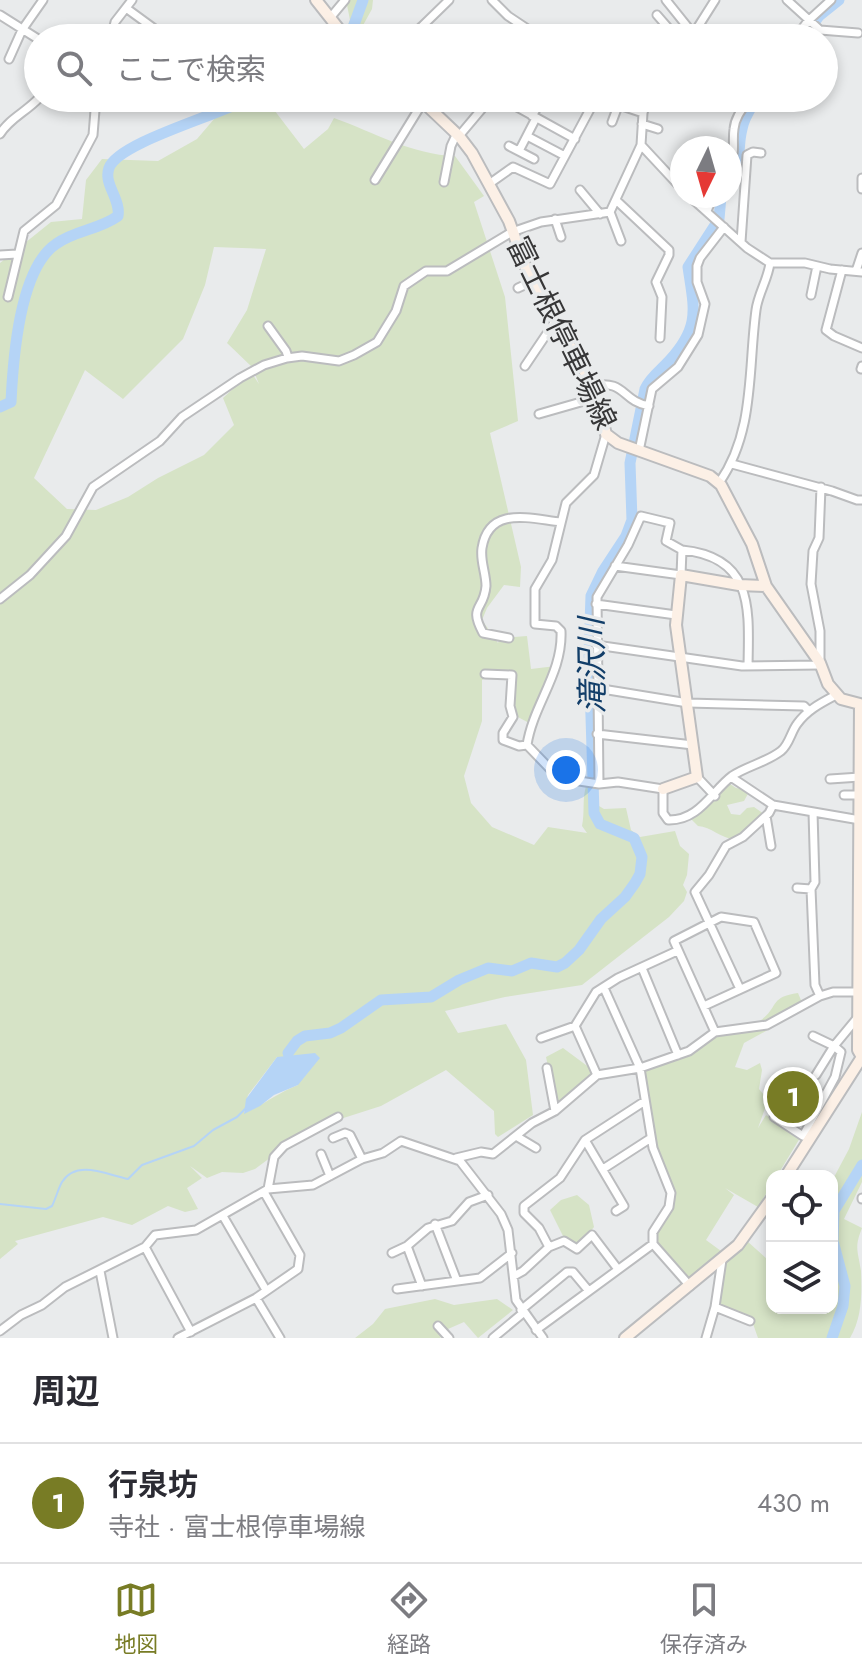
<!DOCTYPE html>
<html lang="ja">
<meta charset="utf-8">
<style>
body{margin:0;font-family:Jost,"Noto Sans JP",sans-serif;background:#f2f2f3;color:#2b2b33}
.controls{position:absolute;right:24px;bottom:24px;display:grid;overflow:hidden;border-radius:16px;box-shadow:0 4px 12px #0003}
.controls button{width:72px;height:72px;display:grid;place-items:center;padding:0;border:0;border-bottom:2px solid #e1e1e2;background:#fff;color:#2b2b33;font:40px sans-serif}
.compass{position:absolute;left:670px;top:136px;width:72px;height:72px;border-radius:50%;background:#fff;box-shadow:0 4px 12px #0003;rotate:185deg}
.you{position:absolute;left:566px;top:770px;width:28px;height:28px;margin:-20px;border:6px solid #fff;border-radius:50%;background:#1a73e8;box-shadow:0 0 0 12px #1a73e833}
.badge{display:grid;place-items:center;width:52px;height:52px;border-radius:50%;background:#787c25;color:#fff;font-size:26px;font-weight:700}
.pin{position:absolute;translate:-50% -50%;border:4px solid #fff;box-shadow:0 2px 8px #0006}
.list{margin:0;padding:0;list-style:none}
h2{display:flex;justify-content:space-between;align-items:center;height:104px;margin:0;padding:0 32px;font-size:34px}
h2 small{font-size:26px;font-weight:400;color:#7c7c81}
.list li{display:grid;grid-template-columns:52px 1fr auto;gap:24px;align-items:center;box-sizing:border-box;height:120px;padding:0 32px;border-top:2px solid #e1e1e2}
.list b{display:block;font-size:30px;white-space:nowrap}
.list p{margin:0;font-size:26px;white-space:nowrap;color:#7c7c81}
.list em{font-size:26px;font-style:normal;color:#7c7c81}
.icon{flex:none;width:44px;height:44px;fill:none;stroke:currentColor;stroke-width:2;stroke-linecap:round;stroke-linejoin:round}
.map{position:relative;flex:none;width:862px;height:1338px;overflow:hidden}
.search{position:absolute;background:#fff;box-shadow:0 4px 12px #0003;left:24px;right:24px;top:24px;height:88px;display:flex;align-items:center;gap:20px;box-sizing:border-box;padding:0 28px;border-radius:44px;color:#7c7c81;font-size:30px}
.sheet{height:224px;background:#fff}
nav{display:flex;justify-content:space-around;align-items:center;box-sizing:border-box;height:112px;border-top:2px solid #e1e1e2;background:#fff;font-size:22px;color:#7c7c81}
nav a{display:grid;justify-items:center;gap:4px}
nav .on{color:#787c25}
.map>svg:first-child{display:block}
</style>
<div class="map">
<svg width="862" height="1338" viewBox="0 0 862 1338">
<rect width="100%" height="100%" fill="#e9ebec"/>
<!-- green -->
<path fill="#d6e3c6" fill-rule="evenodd" d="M346,0H373L372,9L356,38L343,36L350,20Z
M232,98H265L304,149L328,129L334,118C373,132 413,155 455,156L484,196L474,202L505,297L518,421L490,433L521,567L520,587L504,585L487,608L482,620L498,643L500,638L527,636L531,669L556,666L531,724L516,716L513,709L511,674L501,672L482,680V721L464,776L471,803L492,827L534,845L548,827L587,833L582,826C585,812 582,800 586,786H593L599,806L604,809L626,808L631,830L640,837L675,831L680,846L689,854L687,875L683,885L687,892L684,901L669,917L582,985L505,997L445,1011L458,1033L506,1024L526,1060L533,1115L498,1137L495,1134L494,1111L446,1070L381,1106L309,1129L255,1169L243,1173L222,1172L207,1178L190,1166L202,1178L187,1188L198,1209L185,1212L168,1206L132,1225L103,1217L15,1241L18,1244L0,1259V263L51,222L82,219L86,180L102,159L158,161L197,139ZM214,247L266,249L247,310L227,343L252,367L259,384L251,372L223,398L234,425L204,455L158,478L128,497L96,510L67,509L34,478L85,370L123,399L183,339L205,285ZM277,1057L298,1085C278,1093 263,1105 244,1113L248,1095Z
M730,784L736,788L750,790L744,801L727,805L731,814L740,815L747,808L754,807L764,814L735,840C721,838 711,827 698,826L692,820V814Z
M798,993L803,1005L766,1031L744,1043L735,1067L747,1070L760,1063L762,1070L759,1089L768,1100L758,1128L766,1115L800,1138L777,1176H772V1184L758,1207L725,1188L734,1195L706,1240L721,1251L686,1282L653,1244V1233L674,1195L655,1141L641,1069C665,1058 689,1045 714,1036C730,1030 747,1031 761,1020C779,1007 769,997 798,993Z
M563,1048L590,1068L594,1078L556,1104L546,1057Z
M862,1112V1182L844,1219L862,1228C854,1248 858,1251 861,1271C862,1294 862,1318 850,1338H758L752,1321L716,1307L723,1265L747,1241L767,1259L772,1254V1308H832V1181L849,1149Z
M577,1195L589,1205L594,1227L578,1247L564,1238L550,1210L561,1200Z
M435,1299L454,1305L497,1299L513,1310L478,1338L464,1322L448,1329L440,1338H355L373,1324L385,1309Z"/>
<!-- water -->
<path fill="#b5d4f6" d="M315,1053L320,1058L298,1085L274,1095L260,1106L244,1114L246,1099L277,1057Z"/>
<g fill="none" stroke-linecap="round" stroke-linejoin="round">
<!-- stream -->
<path stroke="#b5d4f6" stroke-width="2" d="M0,1204L46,1209L52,1206C56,1198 58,1189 62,1182C77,1159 107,1175 128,1179L142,1165L194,1146L213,1130L237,1117L246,1108"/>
<!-- river -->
<path stroke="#b5d4f6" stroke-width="11" d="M283,38H319
M342,38L351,33L363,0
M803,38L819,16L839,0
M730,175C743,157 737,148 742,129C744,117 751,108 757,98
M0,407L11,402C13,360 19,269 56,244C75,230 99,230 118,216C121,199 103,184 109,168C118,142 223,114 249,98
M288,1053L297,1041L305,1036L330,1033L341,1028L381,1000L431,997L459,980L488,968L512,971L531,963L557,967L565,963L579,950L601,919L625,897L635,883L640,874L642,857L634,838L600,824L594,813L589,652L591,596L603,571L626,536L632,520L630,463L645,389C651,376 660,371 669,361C701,326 694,309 688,267L719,219L721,196
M832,1338L843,1306L845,1286L833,1241L834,1211L862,1165"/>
<!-- street casing -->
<g stroke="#bbbcbe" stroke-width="11">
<path id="street" d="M492,0L508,16L541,38
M666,0L694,35
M787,0L820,30L858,33
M126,8L167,38
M0,15L38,39
M657,15L677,38
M330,18L345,0
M421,27L429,38
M111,38L115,22L132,0
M410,38L449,0
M691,38L715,0
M795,38L808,21L831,0
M9,59L22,30L43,0
M501,98L575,139
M598,98L643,113
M361,103L362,98
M532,116L543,98
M612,122L618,106
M642,124L658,129
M0,134C10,118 26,112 39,98
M459,136L491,98
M527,136L565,156
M641,145L682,189
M509,146L534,159
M519,151L536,118
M730,164C736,152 732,142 734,129C735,117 743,108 750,98
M862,178V189
M375,180L423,102
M444,182L451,146L457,133
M489,184L513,167L550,184L596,98
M580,190L600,214
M689,196L747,248L770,263C768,279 758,294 756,310C748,369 755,432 719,483
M617,201L669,250V255L656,282L662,297L660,338
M707,211L713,196
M610,212L621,241
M555,219L561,237
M741,242L747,155L753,152L761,153
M0,255L17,254
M770,263H805L830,269L862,272
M842,270L826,330L834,336L862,348
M856,271L862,253
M518,288L533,281
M811,295L817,266
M8,297L24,231L56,205L93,135L96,98
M268,326L286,351L288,357
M525,366L556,320
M861,369L862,366
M592,386C626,379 621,401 649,406
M539,414L595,398
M606,434L594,475L566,503L552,560L535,589V624L556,626L561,631C563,673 533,705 527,745L553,772L579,781L599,784L618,782L663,789V813L668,820C699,821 712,791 732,776C747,766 767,762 781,751C789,745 791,732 797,724C807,710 821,703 836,695
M639,451L652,389L678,367L698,335L705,304L697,282V266L700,258L724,227
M732,464L832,491L857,500H862
M682,550C754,557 749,609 748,666
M0,599L30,575L66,536L93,487L160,441L182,417L240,378L264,365L287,358L302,356L339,361L354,355L377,342L396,311L404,286L426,271H447L512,232L541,222L610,212L641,145L643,113L647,98
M596,604L676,615
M509,638L483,633C468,605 484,611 486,586C486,573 480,561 482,548C489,505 531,519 561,522
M596,645L742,666L820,665
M820,663V631L811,584L813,551L819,538L821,487
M485,674L512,675L510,706L513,717L503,733V740L519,746L527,745
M596,688L688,703L804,706L808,710
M597,734L693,745
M697,777L715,796
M731,777L773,805L860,820
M830,779L860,777
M599,784L597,597L628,545L641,516L670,523L666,541L682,550L681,575L615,566
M844,795H860
M766,816L771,846
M797,888L811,889L815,882L813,812
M811,889L815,985L820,996
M642,968L678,1055
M604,988L640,1068L653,1148L671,1193L669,1207L653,1232V1244L690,1286
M740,989L695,892L709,875L726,846L743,837L769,813L773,805
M704,1006L776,973L754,922L721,917L674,941L715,1032
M575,1026L597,1075L640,1068L689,1051L715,1032L767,1025L820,996L833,992H857
M813,1036L834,1046L816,1075
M541,1038L575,1026L596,992L618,978L677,951
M547,1068L555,1111
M774,1117L803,1136L835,1077L841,1052L834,1046L858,1017
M516,1136L536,1148
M333,1138L345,1133L350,1135L362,1159
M585,1140L624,1206L616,1211
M321,1154L330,1176
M456,1158L481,1152L493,1154L532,1123L555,1111L597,1075
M603,1169L651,1138
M268,1189L274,1157L284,1146L338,1117
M862,1198V1199
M223,1216L266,1290
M435,1224L457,1281
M407,1246L422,1286
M145,1247L191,1332
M549,1247L564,1241L577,1249L592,1235L617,1268
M392,1253L407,1246L428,1228L452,1221L469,1202L488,1195
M100,1271L113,1338
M514,1276L523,1271L549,1247L539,1228L524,1213V1206L560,1178L585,1140L645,1101
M397,1289L480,1278L512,1253
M256,1298L280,1338
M715,1307L750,1321
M521,1310L567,1272H573L588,1290
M438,1326L449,1338
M536,1330L653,1244
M0,1331L21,1315L42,1305L65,1287L145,1247L155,1235L196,1230L268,1189L313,1185L362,1159L383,1153L401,1141L460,1161L501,1214L508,1230L516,1300L543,1338
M178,1338L256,1298L298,1269L300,1255L264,1192
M493,1338L523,1313
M706,1338L715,1307L722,1260"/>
</g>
<!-- secondary casing -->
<g stroke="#bbbcbe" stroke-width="14">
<path id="secondary" d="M316,0L346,38
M419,98L459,136L472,153L509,221L526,268L591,383L606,434L618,443L710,476L721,485L752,544L766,586L820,663L828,684L841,699L860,704L858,1050L862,1057L786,1176
M663,789L697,777L676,625L681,575L739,585L766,586
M625,1338L738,1245L772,1198"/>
</g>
<!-- street -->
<use href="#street" stroke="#fff" stroke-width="7"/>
<!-- secondary -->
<use href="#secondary" stroke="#fcf0e6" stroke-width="10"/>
</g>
<g text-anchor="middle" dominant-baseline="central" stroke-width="7" stroke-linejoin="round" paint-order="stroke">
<!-- street labels -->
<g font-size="30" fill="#373738" stroke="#e9ebec">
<text transform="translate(562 333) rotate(64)">富士根停車場線</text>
</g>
<!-- water labels -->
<g font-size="32" font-style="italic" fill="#123e69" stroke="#e9ebec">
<text transform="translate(592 666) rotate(-91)">滝沢川</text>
</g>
</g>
</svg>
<div class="controls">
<button><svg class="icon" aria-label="locate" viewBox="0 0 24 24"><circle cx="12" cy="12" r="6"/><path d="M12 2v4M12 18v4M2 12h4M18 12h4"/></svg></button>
<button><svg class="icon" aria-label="layers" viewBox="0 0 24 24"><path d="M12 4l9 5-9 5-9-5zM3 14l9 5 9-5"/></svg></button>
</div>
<svg class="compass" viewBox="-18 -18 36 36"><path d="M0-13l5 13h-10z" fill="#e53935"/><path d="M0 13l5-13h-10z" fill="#7c7c81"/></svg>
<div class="you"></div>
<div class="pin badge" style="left:793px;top:1097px">1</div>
<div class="search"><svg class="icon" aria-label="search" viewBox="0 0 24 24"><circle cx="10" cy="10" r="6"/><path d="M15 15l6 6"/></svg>ここで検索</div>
</div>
<section class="sheet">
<h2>周辺<small></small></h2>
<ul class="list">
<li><span class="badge">1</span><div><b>行泉坊</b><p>寺社 · 富士根停車場線</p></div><em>430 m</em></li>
</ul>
</section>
<nav>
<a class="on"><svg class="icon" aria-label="map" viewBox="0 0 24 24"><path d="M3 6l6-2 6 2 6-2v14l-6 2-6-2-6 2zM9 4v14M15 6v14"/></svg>地図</a>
<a><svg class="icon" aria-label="directions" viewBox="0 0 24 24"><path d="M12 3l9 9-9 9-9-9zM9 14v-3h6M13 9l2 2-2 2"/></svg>経路</a>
<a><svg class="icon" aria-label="saved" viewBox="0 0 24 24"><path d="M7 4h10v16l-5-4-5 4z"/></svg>保存済み</a>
</nav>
